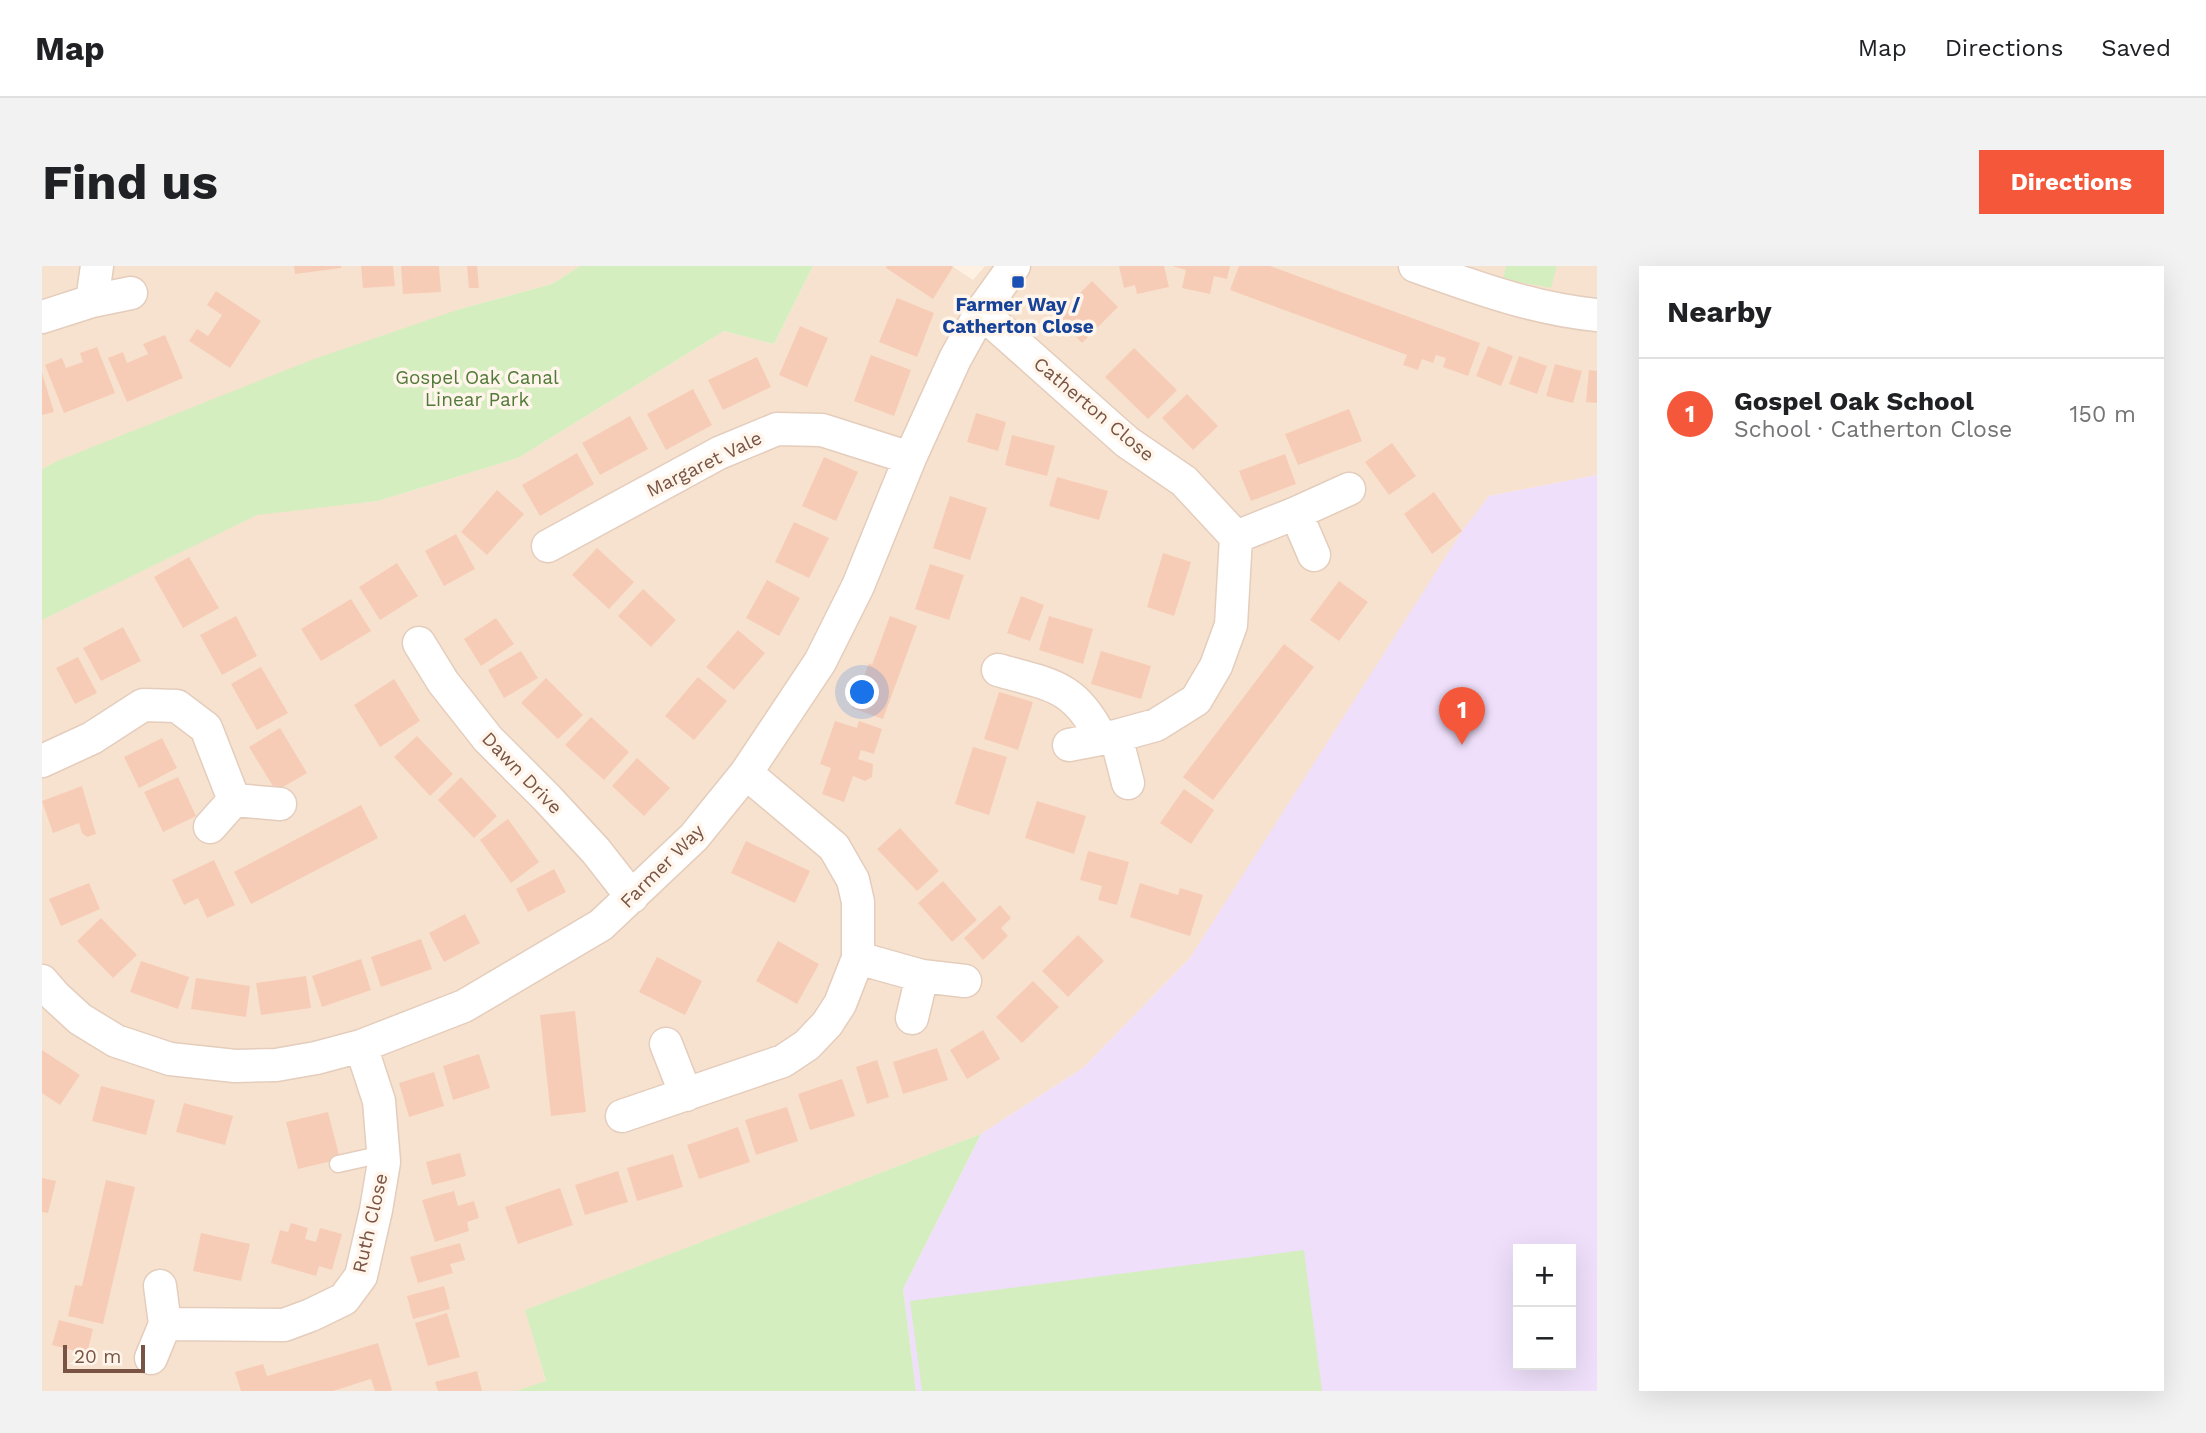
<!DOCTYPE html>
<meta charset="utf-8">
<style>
body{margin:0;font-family:"Work Sans",sans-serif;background:#f2f2f2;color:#202124}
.controls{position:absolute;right:21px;bottom:21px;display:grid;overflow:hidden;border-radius:0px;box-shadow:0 7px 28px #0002}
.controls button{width:63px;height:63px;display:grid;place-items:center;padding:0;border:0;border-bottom:2px solid #e0e0e0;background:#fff;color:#202124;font:35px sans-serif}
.scale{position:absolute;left:21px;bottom:18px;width:82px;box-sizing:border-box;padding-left:7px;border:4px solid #795445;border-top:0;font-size:19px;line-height:24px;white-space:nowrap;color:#795445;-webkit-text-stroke:5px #fff5ea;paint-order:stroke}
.you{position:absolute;left:821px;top:427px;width:24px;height:24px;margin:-18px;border:5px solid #fff;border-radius:50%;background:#1a73e8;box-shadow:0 0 0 10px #1a73e833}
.badge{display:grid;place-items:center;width:46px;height:46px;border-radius:50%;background:#f5573a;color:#fff;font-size:23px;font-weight:700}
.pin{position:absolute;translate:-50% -58px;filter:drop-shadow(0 2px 4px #0008)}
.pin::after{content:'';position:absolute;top:37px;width:24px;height:21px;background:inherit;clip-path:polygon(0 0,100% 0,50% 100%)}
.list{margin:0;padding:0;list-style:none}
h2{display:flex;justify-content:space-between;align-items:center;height:91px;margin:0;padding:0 28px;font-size:30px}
h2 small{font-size:23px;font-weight:400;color:#757577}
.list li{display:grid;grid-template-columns:46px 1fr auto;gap:21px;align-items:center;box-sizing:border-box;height:112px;padding:0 28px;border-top:2px solid #e0e0e0}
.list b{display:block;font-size:26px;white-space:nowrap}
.list p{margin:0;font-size:23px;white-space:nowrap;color:#757577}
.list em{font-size:23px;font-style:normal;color:#757577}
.map{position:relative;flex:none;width:1555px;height:1125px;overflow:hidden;border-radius:0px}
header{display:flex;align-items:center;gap:42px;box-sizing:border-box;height:98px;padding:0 35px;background:#fff;border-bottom:2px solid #e0e0e0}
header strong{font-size:33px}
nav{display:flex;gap:38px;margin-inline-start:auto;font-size:24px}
.intro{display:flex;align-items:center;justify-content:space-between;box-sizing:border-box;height:168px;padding:0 42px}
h1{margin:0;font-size:49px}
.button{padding:18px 32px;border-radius:0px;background:#f5573a;color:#fff;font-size:24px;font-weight:700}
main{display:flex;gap:42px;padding:0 42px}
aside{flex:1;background:#fff;border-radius:0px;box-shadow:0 7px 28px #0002}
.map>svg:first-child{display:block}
</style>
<header>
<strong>Map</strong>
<nav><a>Map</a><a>Directions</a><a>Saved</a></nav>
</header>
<div class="intro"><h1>Find us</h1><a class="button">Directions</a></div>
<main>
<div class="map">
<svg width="1555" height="1125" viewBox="0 0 1555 1125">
<rect width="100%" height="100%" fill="#fff1e2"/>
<!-- residential -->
<path fill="#f7e2cf" d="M0,0H538L510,18L418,43L15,195L0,203Z
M771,0H910L931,14L943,0H1555V209L1447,230L1148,692L1041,802L939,868L484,1044L504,1116L474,1125H0V354L215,248L336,235L476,192L682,65L732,78Z"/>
<!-- education -->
<path fill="#efdffb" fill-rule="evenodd" d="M1555,209V1125H874L861,1023L939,868L1041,802L1148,692L1420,265L1447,230ZM1476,983H1529V1099H1476Z"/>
<!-- green -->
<path fill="#d5eebf" d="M538,0H771L732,78L682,65L476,192L336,235L215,249L0,354V203L15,195L272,93L418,43L510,18Z
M1464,0H1515L1509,22L1461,13Z
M939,868L861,1023L874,1125H474L504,1115L483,1044Z
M1262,984L1280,1125H880L868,1035Z"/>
<!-- building -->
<path fill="#f7ccb6" d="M252,0H299V2L253,8Z
M319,0H351L353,20L321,22Z
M359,0H397L399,26L361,28Z
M425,0H435L437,22H427Z
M845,0H910L911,1L891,33L844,2Z
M1077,0H1122L1127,21L1095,28L1093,19L1082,22Z
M1130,0H1188L1185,13L1172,10L1168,28L1140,22L1144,4Z
M1197,0H1228L1438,77L1426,110L1401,101L1404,92L1394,89L1391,97L1380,93L1376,104L1361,99L1365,89L1188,24Z
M1050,15L1076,41L1040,77L1014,51Z
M174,25L219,55L188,102L147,75L155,63L166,70L180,49L165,39Z
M855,32L892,47L875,91L837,76Z
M758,60L786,72L765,121L737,109Z
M123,69L141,112L85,136L66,92L81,86L85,97L106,88L101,78Z
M1446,80L1471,90L1459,120L1434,110Z
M55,81L73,127L22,147L3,99L20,92L24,102L41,96L38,87Z
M1092,82L1135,124L1106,153L1063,111Z
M829,89L869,104L852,150L812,135Z
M1477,90L1505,100L1495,128L1467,118Z
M715,91L729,121L681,144L666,114Z
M1513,98L1540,105L1531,137L1504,130Z
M1547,104L1555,105V137L1544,136Z
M0,107L12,146L0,149Z
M651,123L670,159L624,184L605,148Z
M1145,128L1176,160L1151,184L1120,152Z
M1307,143L1320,175L1256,199L1243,168Z
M934,147L964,156L956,185L925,176Z
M588,150L606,183L558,209L540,177Z
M970,169L1013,180L1005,210L963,199Z
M1350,177L1374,210L1347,229L1323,196Z
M535,187L552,218L498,250L480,219Z
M1243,188L1254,218L1209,235L1197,205Z
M782,191L816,206L794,255L760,240Z
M1015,211L1066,225L1057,254L1007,240Z
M455,224L482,248L445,289L419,266Z
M1392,226L1420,265L1390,288L1362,248Z
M908,230L945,242L928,294L891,282Z
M752,256L787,272L767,312L733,296Z
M414,268L433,303L402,320L383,285Z
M555,282L592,316L567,343L530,309Z
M1121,287L1149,296L1132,350L1105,341Z
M147,291L177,342L141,362L112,311Z
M355,297L376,330L338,354L317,321Z
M888,298L922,309L907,354L873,343Z
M725,314L758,332L737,370L704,352Z
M1297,315L1326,336L1297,375L1268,354Z
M601,323L634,354L609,381L576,350Z
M979,330L1002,339L988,375L965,367Z
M309,333L329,365L279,395L259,363Z
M194,350L215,390L180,409L158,369Z
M848,350L875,360L841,453L810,442L827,397L830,399Z
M1007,350L1051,363L1041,398L997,384Z
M454,352L472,378L439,400L422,373Z
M81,361L99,395L59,415L41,382Z
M696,364L723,387L692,424L664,401Z
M1242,378L1272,401L1171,534L1141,511Z
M479,385L496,412L462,432L446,404Z
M1059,385L1109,400L1099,433L1049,418Z
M36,391L55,427L33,438L14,402Z
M219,401L246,447L215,464L189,418Z
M656,411L685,435L652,474L623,450Z
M504,412L541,449L516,473L479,437Z
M352,413L378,455L338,481L312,439Z
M957,426L991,436L976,484L942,473Z
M549,451L587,486L562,514L523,479Z
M793,455L815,462L817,455L840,463L832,488L819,484L816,493L831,498L830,511L823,515L811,510L802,536L780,528L789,502L778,498Z
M238,462L265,507L234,525L207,481Z
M375,470L411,508L388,530L352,491Z
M120,472L135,502L97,522L82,491Z
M931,481L965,491L947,549L913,538Z
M595,492L628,522L602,550L570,520Z
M136,511L154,550L121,566L102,526Z
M419,511L455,550L432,572L396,534Z
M40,520L54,568L45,571L40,567L37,557L11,567L0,535Z
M1142,523L1172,544L1149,578L1118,557Z
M995,535L1044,550L1032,588L983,572Z
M319,539L336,572L209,638L192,606Z
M466,553L497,596L469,617L438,574Z
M858,562L897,605L875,625L835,583Z
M704,575L768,605L753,637L689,607Z
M1046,585L1087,596L1075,639L1056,634L1060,620L1038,614Z
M172,594L193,639L165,652L156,632L142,639L130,614Z
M512,603L524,626L486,646L474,623Z
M901,615L935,654L910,676L876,637Z
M47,617L58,643L19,660L7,633Z
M1098,617L1136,629L1138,622L1161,629L1148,670L1088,651Z
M958,639L969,652L959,662L966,670L941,694L922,672Z
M423,648L438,677L402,696L387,667Z
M59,652L95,689L71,712L35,675Z
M1036,669L1062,695L1026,731L1000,705Z
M379,673L390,703L339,721L329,691Z
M736,675L777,698L755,738L714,715Z
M615,691L660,715L643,749L597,726Z
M319,693L329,724L280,741L270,710Z
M99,695L147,711L136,743L88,726Z
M264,710L269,742L219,749L214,717Z
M154,712L208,720L204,751L149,743Z
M991,715L1017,741L980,777L954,751Z
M533,745L544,846L509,850L498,749Z
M941,764L958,793L925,813L908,784Z
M895,782L906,814L861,828L851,796Z
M0,784L38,809L18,839L0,827Z
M437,788L448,822L411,834L401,800Z
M835,794L847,831L825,838L814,801Z
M392,806L402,840L367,851L357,817Z
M800,813L813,850L768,864L756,828Z
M59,820L113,834L104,869L50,855Z
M142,837L191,850L183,879L134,866Z
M745,841L756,875L714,889L703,854Z
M286,846L298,893L256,903L244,856Z
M696,861L708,896L657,913L645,879Z
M418,887L424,910L390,919L384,896Z
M631,888L641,921L595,935L585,902Z
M576,905L586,936L543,949L533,919Z
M0,912L14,915L6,947L0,946Z
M64,914L93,921L61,1058L26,1050L33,1019L40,1020Z
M518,922L531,959L476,978L463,941Z
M412,925L416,940L432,935L437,952L425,956L427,965L393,976L380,934Z
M249,957L266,962L263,973L274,976L278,962L300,968L290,1004L277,1000L274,1010L229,997L238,964L246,966Z
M159,967L208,978L199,1015L151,1005Z
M418,977L423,994L408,998L411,1007L376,1017L368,991Z
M402,1020L408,1043L371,1053L365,1030Z
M405,1047L418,1091L386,1100L373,1057Z
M17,1054L51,1063L45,1088L10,1079Z
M336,1077L350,1124L347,1125H333L329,1113L291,1125H199L193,1106L221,1098L225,1110Z
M435,1105L440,1125H396L393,1116Z"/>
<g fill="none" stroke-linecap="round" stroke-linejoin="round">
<!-- lane casing -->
<g stroke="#e4cdbc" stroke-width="19">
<path id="lane" d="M296,898L341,888"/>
</g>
<!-- street casing -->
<g stroke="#e4cdbc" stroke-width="35">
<path id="street" d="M1373,0C1433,21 1491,43 1555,49
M50,35L55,0
M939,46L1085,176L1142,215L1194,271L1254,247L1307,223
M0,51L50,35L89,27
M1254,247L1272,289
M506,280L677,187L735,163L780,164L868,192
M377,377L401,416L446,473L505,532L554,585L590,631
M956,404C1009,419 1033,419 1059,472
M1074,470L1086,517
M1027,479L1074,470L1114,459L1154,434L1174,400L1189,359L1194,271
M0,495L50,472L101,439L135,440L164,462L192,534L238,538
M704,507L792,581L811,614L816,636V692L880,710L923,715
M168,561L192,534
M0,715L13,730L38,753L74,775L128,793L193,800L234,799L274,792L319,780L422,740L559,659L652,571L704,507L778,396L816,320L868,192L913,93L939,46L972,0
M870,752L880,710
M624,778L644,829
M580,850L741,795L765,779L785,758L798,738L816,692
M118,1020L123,1058
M109,1092L123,1058L242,1059L269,1049L302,1033L319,1010L334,944L342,896L337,835L319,780"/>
</g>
<!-- lane -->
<use href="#lane" stroke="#fff" stroke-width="16"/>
<!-- street -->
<use href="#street" stroke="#fff" stroke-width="32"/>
</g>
<!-- markers -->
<rect fill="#1a4fb4" stroke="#fff5ea" stroke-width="2.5" x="969" y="9" width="14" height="14" rx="3.5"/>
<g text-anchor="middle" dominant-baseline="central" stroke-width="7" stroke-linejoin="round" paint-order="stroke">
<!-- transit labels -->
<g font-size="19" font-weight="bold" fill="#164399" stroke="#fff5ea">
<text x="976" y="38">Farmer Way /<tspan x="976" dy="22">Catherton Close</tspan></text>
</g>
<!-- park labels -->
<g font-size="19" fill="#517a3a" stroke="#fff5ea">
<text x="435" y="111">Gospel Oak Canal<tspan x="435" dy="22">Linear Park</tspan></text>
</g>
<!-- street labels -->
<g font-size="19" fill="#795445" stroke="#fff5ea">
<text transform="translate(1052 143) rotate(40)">Catherton Close</text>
<text transform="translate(662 198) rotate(-26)">Margaret Vale</text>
<text transform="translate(480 507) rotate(46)">Dawn Drive</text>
<text transform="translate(620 600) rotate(-45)">Farmer Way</text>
<text transform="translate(328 957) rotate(-77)">Ruth Close</text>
</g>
</g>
</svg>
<div class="controls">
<button>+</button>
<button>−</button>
</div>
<div class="scale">20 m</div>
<div class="you"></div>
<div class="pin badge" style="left:1420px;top:479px">1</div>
</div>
<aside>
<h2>Nearby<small></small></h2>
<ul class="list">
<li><span class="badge">1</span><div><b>Gospel Oak School</b><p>School · Catherton Close</p></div><em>150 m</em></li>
</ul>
</aside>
</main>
